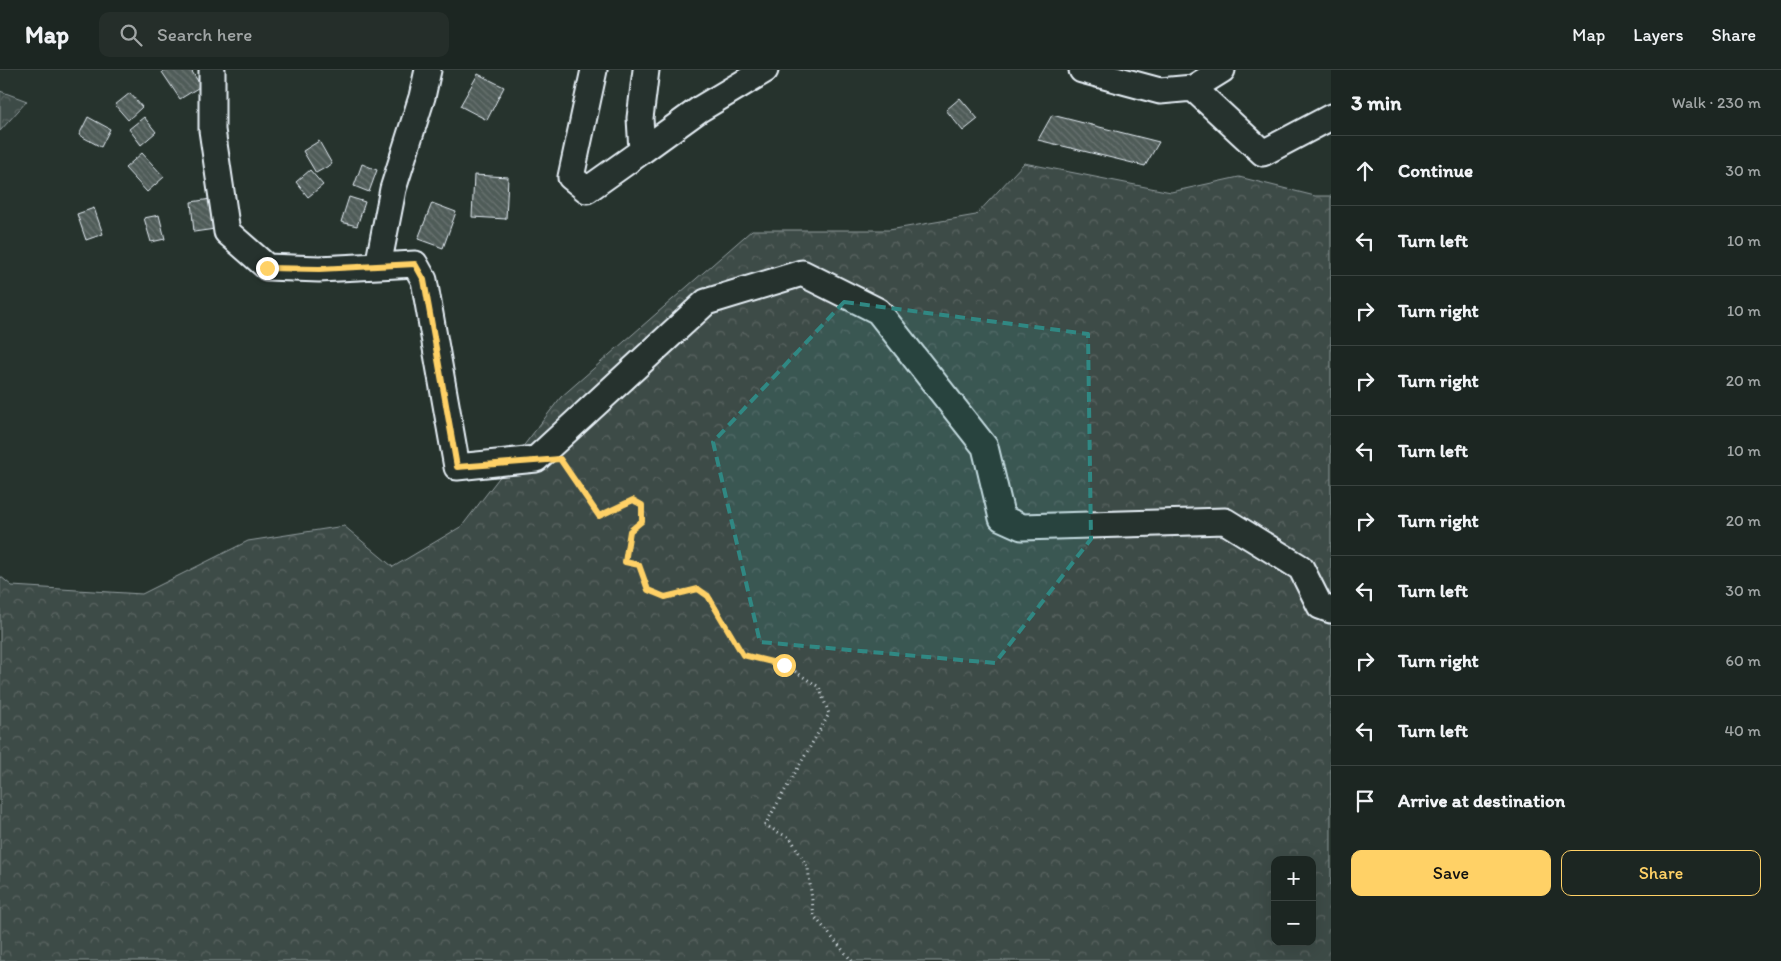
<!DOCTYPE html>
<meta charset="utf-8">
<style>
body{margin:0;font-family:Itim,sans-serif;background:#252e2a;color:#f1f3f6}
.controls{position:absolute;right:15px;bottom:15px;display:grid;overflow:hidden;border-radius:10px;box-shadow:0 5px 20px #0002}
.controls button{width:45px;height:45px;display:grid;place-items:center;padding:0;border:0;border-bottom:1px solid #3a4340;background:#1c2622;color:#f1f3f6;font:25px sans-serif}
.stop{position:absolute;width:15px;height:15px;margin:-11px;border:4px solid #ffd166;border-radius:50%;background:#fff}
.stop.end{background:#ffd166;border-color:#fff;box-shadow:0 1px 5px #0008}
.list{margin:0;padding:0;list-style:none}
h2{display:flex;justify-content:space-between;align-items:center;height:65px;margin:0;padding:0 20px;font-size:21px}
h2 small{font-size:16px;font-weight:400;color:#a0a5a5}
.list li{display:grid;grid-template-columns:32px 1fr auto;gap:15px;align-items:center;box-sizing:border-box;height:70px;padding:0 20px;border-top:1px solid #3a4340}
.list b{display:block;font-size:19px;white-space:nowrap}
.list em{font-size:16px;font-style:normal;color:#a0a5a5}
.actions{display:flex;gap:10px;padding:15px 20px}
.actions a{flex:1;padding:11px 0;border:1px solid #ffd166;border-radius:10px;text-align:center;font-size:18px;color:#ffd166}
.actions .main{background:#ffd166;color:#111}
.icon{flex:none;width:28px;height:28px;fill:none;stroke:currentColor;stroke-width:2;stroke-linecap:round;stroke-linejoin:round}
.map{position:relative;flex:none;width:1331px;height:891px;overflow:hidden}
header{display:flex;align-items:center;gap:30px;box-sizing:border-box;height:70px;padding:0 25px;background:#1c2622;border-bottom:1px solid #3a4340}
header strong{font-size:24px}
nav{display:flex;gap:28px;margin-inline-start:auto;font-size:18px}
.search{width:350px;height:45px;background:#252e2a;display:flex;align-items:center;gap:12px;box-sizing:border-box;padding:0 18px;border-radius:10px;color:#a0a5a5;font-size:19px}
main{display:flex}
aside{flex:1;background:#1c2622}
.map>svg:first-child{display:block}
</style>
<header>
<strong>Map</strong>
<div class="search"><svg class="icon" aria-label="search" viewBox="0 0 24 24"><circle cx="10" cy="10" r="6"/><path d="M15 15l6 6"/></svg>Search here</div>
<nav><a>Map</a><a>Layers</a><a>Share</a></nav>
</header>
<main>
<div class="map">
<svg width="1331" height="891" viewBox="0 0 1331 891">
<defs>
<pattern id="forest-crowns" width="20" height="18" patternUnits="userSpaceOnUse" patternTransform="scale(1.25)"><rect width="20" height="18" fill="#3e4b47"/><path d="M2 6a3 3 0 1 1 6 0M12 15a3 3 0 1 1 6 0" fill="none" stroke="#5a6562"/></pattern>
<pattern id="building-back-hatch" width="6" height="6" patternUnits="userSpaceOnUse" patternTransform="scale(1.25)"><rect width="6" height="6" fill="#505c59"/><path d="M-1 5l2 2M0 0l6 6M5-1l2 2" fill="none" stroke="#697472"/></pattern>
</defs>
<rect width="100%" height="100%" fill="#26332d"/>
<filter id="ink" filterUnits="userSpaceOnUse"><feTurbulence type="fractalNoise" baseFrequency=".02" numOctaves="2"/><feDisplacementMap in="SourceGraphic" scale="10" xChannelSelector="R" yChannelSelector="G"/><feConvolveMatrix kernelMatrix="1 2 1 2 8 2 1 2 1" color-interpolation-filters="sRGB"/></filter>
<g filter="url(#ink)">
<!-- forest -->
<path fill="url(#forest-crowns)" stroke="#939ea0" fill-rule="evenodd" d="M0,21L27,31L0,61Z
M1024,93L1171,122L1239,107L1315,126H1331V891H0V506L12,516L142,524L248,471L344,456L393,497L462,456L561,327L752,160H889L976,145ZM1275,790H1312V872H1275Z"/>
<!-- building -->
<path fill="url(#building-back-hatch)" stroke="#e8f1f8" d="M165,0H191L201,16L180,29L162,2Z
M478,4L504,17L487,50L460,36Z
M130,23L142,37L128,50L115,35Z
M960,28L978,49L963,61L946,40Z
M1052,45L1159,72L1145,96L1038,70Z
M88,47L110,59L101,77L79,65Z
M144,47L156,62L141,75L129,59Z
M319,71L332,94L316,103L303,81Z
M142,83L164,107L147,122L125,98Z
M362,94L377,100L369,122L354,116Z
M310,100L323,115L308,127L296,112Z
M474,105L508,107L506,149L472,147Z
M349,127L365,132L357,156L341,152Z
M211,129L215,159L194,162L191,132Z
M432,133L456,142L443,178L418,169Z
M94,138L103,164L86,170L77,144Z
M159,145L165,169L151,172L144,148Z"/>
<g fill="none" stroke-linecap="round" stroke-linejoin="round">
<!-- minor casing -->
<g stroke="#e8f1f8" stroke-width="29">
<path id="minor" d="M212,0V60L227,162L267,197L319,199L378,196
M428,0L422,27L393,119L378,196L415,194L424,210L457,397L536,389L706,232L802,203L878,241L985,377L1002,448L1022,457L1225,451L1301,498L1320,536L1331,540
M594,0L571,107L587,120L642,81L640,48L646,0
M1082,0L1160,21L1193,18L1222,0
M1193,18L1263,83L1331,47
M642,81L700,39L765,0"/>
</g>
<!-- path -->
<path stroke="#e8f1f8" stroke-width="3" stroke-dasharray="1 4" stroke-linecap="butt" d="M565,396L599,446L633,431L642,435V451L630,461L625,492L639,495L648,520L665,527L698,519L709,526L743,585L785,595L819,617L829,644L765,755L791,769L808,798L814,846L852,891"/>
<!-- minor -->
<use href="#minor" stroke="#26332d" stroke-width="25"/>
</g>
</g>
<g fill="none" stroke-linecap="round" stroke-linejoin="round" filter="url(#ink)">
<!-- route -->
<path stroke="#ffd166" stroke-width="6" d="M267,198L319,199L415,194L424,210L457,397L560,389L599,446L633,430L642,435V451L630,461L625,492L639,495L648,520L665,527L698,519L708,526L743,585L784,595"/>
</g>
<!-- marked area -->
<path fill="#308883" fill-opacity="0.2" stroke="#308883" stroke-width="4" stroke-dasharray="10 6" stroke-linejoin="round" d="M844,232L1088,264L1091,469L995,593L760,572L713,372Z"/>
</svg>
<div class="controls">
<button>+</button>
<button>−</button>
</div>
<div class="stop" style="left:784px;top:595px"></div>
<div class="stop end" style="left:267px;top:198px"></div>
</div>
<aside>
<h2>3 min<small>Walk · 230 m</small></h2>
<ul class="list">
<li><svg class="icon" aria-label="ahead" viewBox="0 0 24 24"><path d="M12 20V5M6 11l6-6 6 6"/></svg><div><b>Continue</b></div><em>30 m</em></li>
<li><svg class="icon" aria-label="left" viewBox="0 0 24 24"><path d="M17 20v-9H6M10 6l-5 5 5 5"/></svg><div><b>Turn left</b></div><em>10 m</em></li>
<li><svg class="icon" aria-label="right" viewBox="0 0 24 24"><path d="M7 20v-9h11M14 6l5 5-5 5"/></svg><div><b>Turn right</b></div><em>10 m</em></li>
<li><svg class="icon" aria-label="right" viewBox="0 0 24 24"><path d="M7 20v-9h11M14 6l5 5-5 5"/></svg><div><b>Turn right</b></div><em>20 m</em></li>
<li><svg class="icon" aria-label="left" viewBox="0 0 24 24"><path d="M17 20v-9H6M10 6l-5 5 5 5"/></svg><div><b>Turn left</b></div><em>10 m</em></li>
<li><svg class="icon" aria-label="right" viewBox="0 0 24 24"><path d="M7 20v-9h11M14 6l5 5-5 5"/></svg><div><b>Turn right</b></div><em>20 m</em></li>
<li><svg class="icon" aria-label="left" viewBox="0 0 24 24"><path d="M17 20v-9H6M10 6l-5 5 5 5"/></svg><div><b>Turn left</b></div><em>30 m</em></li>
<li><svg class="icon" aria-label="right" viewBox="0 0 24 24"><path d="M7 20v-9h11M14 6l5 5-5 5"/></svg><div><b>Turn right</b></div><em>60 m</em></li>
<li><svg class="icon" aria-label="left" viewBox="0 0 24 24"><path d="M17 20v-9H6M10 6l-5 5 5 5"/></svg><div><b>Turn left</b></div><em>40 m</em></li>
<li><svg class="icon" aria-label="arrive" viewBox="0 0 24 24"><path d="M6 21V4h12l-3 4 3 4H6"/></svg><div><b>Arrive at destination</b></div></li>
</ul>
<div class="actions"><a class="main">Save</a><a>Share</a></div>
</aside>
</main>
